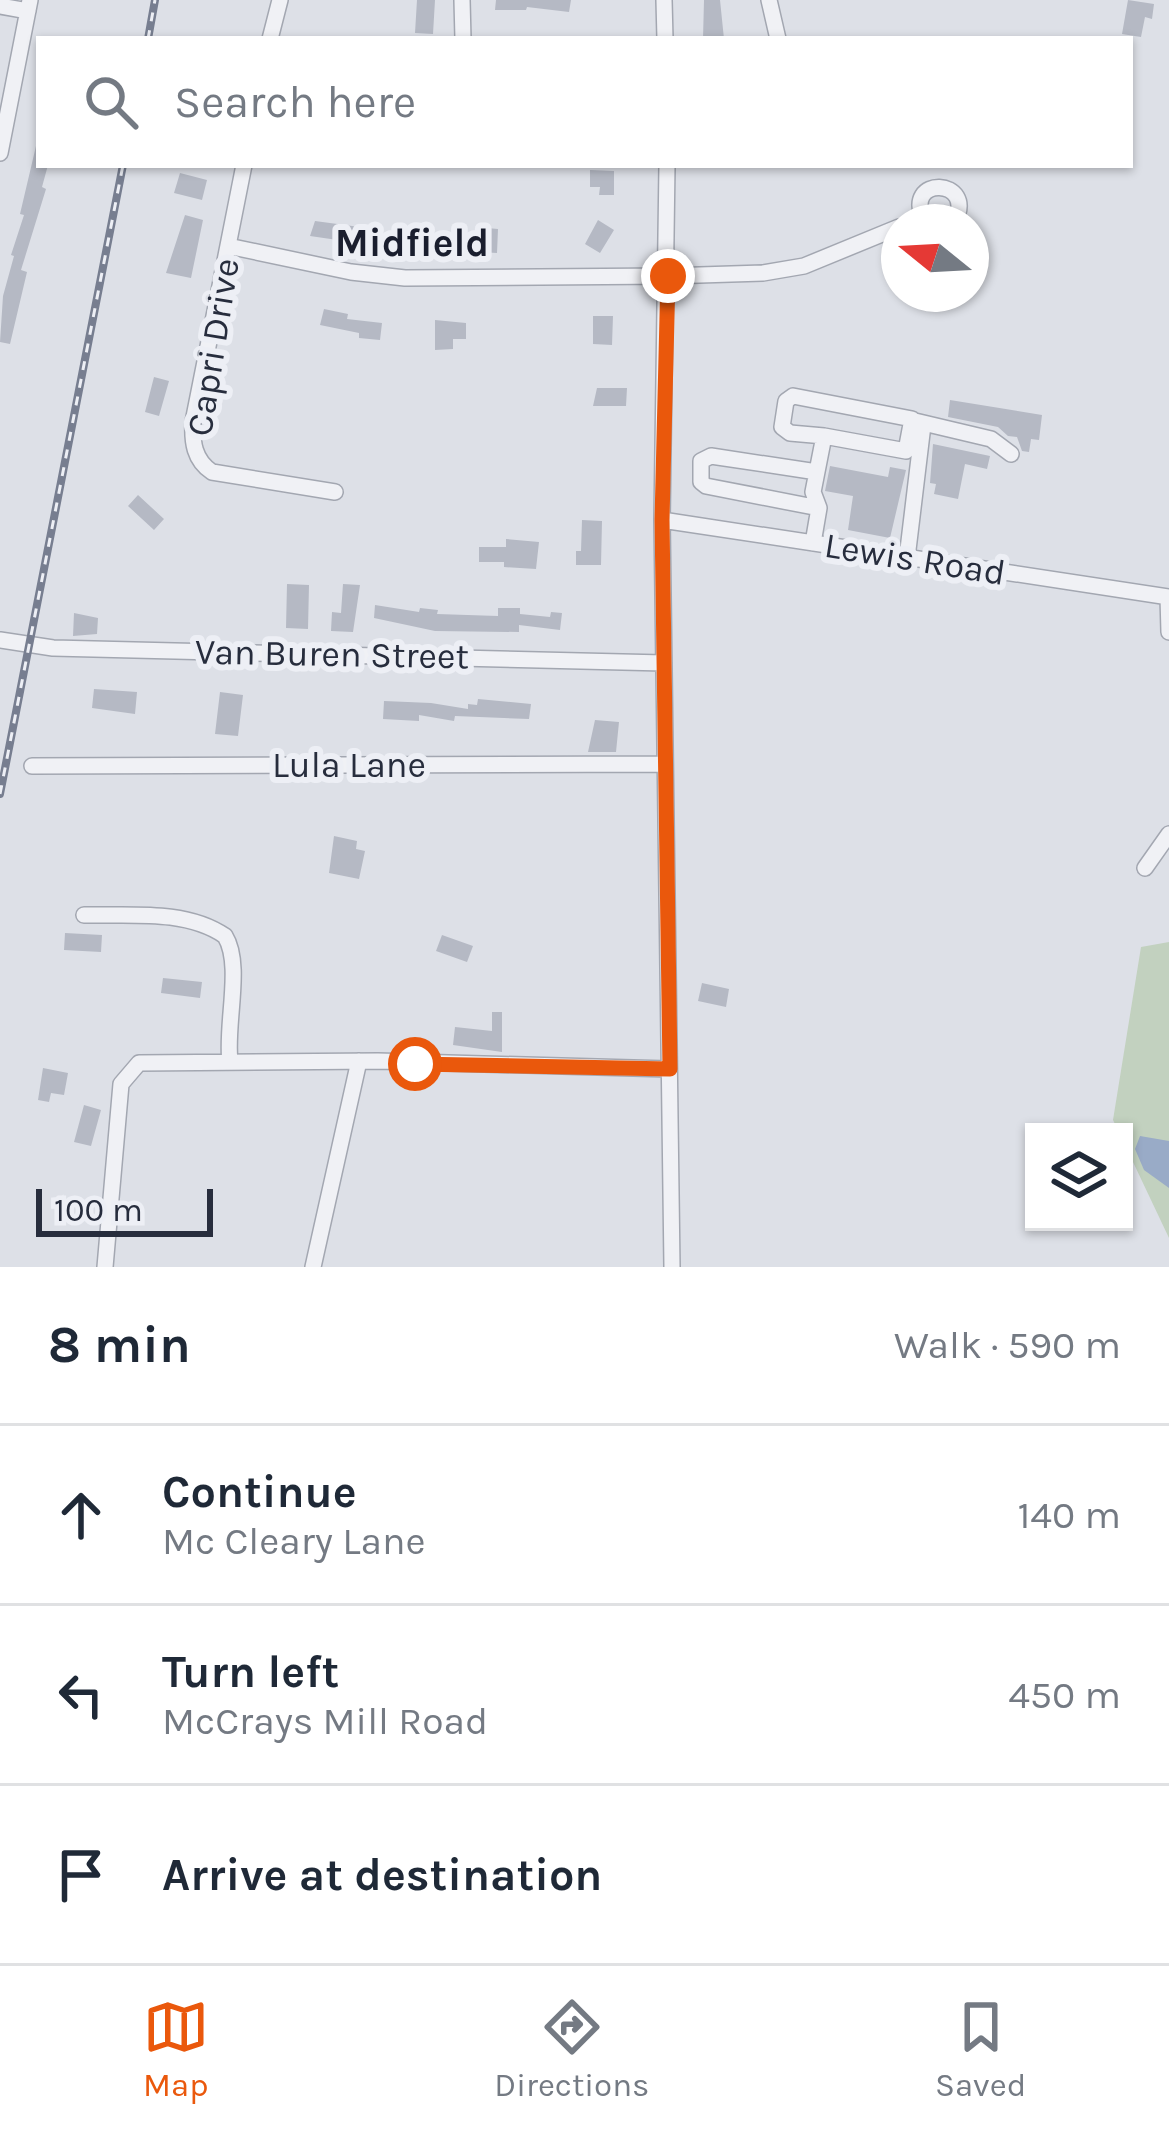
<!DOCTYPE html>
<meta charset="utf-8">
<style>
body{margin:0;font-family:Karla,sans-serif;background:#f2f2f3;color:#1f2937}
.controls{position:absolute;right:36px;bottom:36px;display:grid;overflow:hidden;border-radius:0px;box-shadow:0 3px 9px #0004}
.controls button{width:108px;height:108px;display:grid;place-items:center;padding:0;border:0;border-bottom:3px solid #e0e1e3;background:#fff;color:#1f2937;font:60px sans-serif}
.compass{position:absolute;left:881px;top:204px;width:108px;height:108px;border-radius:50%;background:#fff;box-shadow:0 3px 9px #0004;rotate:288deg}
.scale{position:absolute;left:36px;bottom:30px;width:177px;box-sizing:border-box;padding-left:12px;border:6px solid #272d3d;border-top:0;font-size:33px;line-height:42px;white-space:nowrap;color:#272d3d;-webkit-text-stroke:9px #edeff5;paint-order:stroke}
.stop{position:absolute;width:36px;height:36px;margin:-27px;border:9px solid #ea580c;border-radius:50%;background:#fff}
.stop.end{background:#ea580c;border-color:#fff;box-shadow:0 3px 12px #0008}
.list{margin:0;padding:0;list-style:none}
h2{display:flex;justify-content:space-between;align-items:center;height:156px;margin:0;padding:0 48px;font-size:51px}
h2 small{font-size:39px;font-weight:400;color:#747a83}
.list li{display:grid;grid-template-columns:78px 1fr auto;gap:36px;align-items:center;box-sizing:border-box;height:180px;padding:0 48px;border-top:3px solid #e0e1e3}
.list b{display:block;font-size:45px;white-space:nowrap}
.list p{margin:0;font-size:39px;white-space:nowrap;color:#747a83}
.list em{font-size:39px;font-style:normal;color:#747a83}
.icon{flex:none;width:66px;height:66px;fill:none;stroke:currentColor;stroke-width:2;stroke-linecap:round;stroke-linejoin:round}
.map{position:relative;flex:none;width:1169px;height:1267px;overflow:hidden}
.search{position:absolute;background:#fff;box-shadow:0 3px 9px #0004;left:36px;right:36px;top:36px;height:132px;display:flex;align-items:center;gap:30px;box-sizing:border-box;padding:0 42px;border-radius:0px;color:#747a83;font-size:45px}
.sheet{height:696px;background:#fff}
nav{display:flex;justify-content:space-around;align-items:center;box-sizing:border-box;height:168px;border-top:3px solid #e0e1e3;background:#fff;font-size:33px;color:#747a83}
nav a{display:grid;justify-items:center;gap:6px}
nav .on{color:#ea580c}
.map>svg:first-child{display:block}
</style>
<div class="map">
<svg width="1169" height="1267" viewBox="0 0 1169 1267">
<rect width="100%" height="100%" fill="#dde0e7"/>
<!-- green -->
<path fill="#c2d1bf" d="M1169,942V1238L1124,1143V1132H1119L1113,1120L1141,947Z"/>
<!-- water -->
<path fill="#99abc7" d="M1140,1136L1169,1141V1188L1144,1170L1135,1149Z"/>
<!-- building -->
<path fill="#b5b9c4" d="M417,0H435L433,34L415,33Z
M496,0H571L569,12L527,7L526,10H495Z
M704,0H720L724,39H703Z
M1128,0L1154,4L1152,19L1145,17L1141,37L1122,34Z
M36,146L39,165H48L42,187L46,189L21,270L27,272L10,344L0,342L3,296L14,256L11,255L24,215L20,214Z
M590,170L614,171V195H599L600,187H590Z
M180,173L207,180L202,200L174,193Z
M185,215L203,220L191,278L166,273Z
M598,220L614,230L600,253L585,244Z
M315,221L367,228L365,244L310,236Z
M476,227L498,229L497,253L463,251L464,235H475Z
M324,309L348,314L347,319L382,323L380,340L359,338V333L320,325Z
M593,316H613L612,345L593,344Z
M435,320L466,323V339H453V349L435,350Z
M154,377L169,381L159,416L145,412Z
M597,388H627L626,406H593Z
M950,400L1042,415L1039,440L1031,439L1029,452L1022,451L1017,437L1008,436L998,427L948,417Z
M933,444L990,456L987,469L965,464L958,499L934,494L936,484L930,483Z
M830,466L888,477L890,467L906,470L890,538L848,530L853,496L825,491Z
M138,495L164,519L154,530L128,506Z
M582,520L602,521L601,565H576V551H581Z
M506,539L539,542L536,569L504,567V562H479V547H506Z
M287,584L309,585L308,629L286,628Z
M343,584L360,585L353,632L331,631L332,612L341,613Z
M375,605L419,612L420,608L438,610L437,614L498,616V608H520V614L550,617L551,612L562,613L560,630L519,625V632L435,631L374,618Z
M74,613L98,618L97,634L73,636Z
M94,689L137,692L135,714L92,708Z
M220,692L243,695L238,736L215,734Z
M478,699L531,704L529,719L455,716L454,721L419,715V721L383,719L384,701L431,703L468,709V704L477,705Z
M595,720L619,722L616,752H588Z
M334,836L357,841L356,849L365,851L359,879L329,873Z
M65,933L102,935L101,952L64,950Z
M442,935L473,946L467,962L436,951Z
M163,978L202,982L200,998L161,993Z
M702,983L729,989L726,1007L698,1001Z
M492,1012H502V1052L453,1045L455,1027L492,1031Z
M43,1068L68,1073L64,1095L51,1093L49,1102L38,1100Z
M84,1105L101,1110L91,1146L74,1142Z"/>
<g fill="none" stroke-linecap="round" stroke-linejoin="round">
<!-- minor casing -->
<g stroke="#a3a7b1" stroke-width="18">
<path id="minor" d="M462,0L463,39
M664,0L665,39
M769,0L778,39
M0,6L28,11
M270,39L280,0
M0,153L30,0
M244,165L193,422C192,442 194,460 212,472L335,492
M667,165L662,520L672,1267
M925,222C900,174 979,178 954,222
M228,246L351,272L405,278L668,276L763,273L804,266L899,227
M915,421L991,439L1011,454
M817,472L711,456L701,461V482L706,486L819,508
M662,520L1169,597
M813,543L819,508L813,492L824,436L790,433L782,427L786,401L793,396L912,419L906,451L824,436
M907,558L923,425
M1168,597L1169,632
M0,640L53,648L664,663
M32,766L665,764
M1145,868L1169,834
M84,915C129,916 186,909 225,936C243,965 225,1025 230,1062
M105,1267L121,1084L139,1063L378,1061L669,1069
M313,1267L359,1061"/>
</g>
<!-- minor -->
<use href="#minor" stroke="#f0f1f5" stroke-width="15"/>
<!-- rail casing -->
<g stroke="#777e90" stroke-width="8">
<path id="rail" d="M148,39L155,0
M0,794L123,165"/>
</g>
<!-- rail -->
<use href="#rail" stroke="#edeff5" stroke-width="3" stroke-dasharray="9" stroke-linecap="butt"/>
</g>
<g fill="none" stroke-linecap="round" stroke-linejoin="round">
<!-- route -->
<path stroke="#ea580c" stroke-width="15" d="M415,1064L670,1069L662,520L668,276"/>
</g>
<g text-anchor="middle" dominant-baseline="central" stroke-width="12" stroke-linejoin="round" paint-order="stroke">
<!-- street labels -->
<g font-size="36" fill="#272d3d" stroke="#edeff5">
<text transform="translate(213 347) rotate(-81)">Capri Drive</text>
<text transform="translate(915 559) rotate(9)">Lewis Road</text>
<text transform="translate(332 654) rotate(1)">Van Buren Street</text>
<text x="349" y="765">Lula Lane</text>
</g>
<!-- neighbourhood labels -->
<g font-size="39" font-weight="bold" fill="#1a1e2e" stroke="#edeff5">
<text x="412" y="243">Midfield</text>
</g>
</g>
</svg>
<div class="controls">
<button><svg class="icon" aria-label="layers" viewBox="0 0 24 24"><path d="M12 4l9 5-9 5-9-5zM3 14l9 5 9-5"/></svg></button>
</div>
<svg class="compass" viewBox="-18 -18 36 36"><path d="M0-13l5 13h-10z" fill="#e53935"/><path d="M0 13l5-13h-10z" fill="#747a83"/></svg>
<div class="scale">100 m</div>
<div class="stop" style="left:415px;top:1064px"></div>
<div class="stop end" style="left:668px;top:276px"></div>
<div class="search"><svg class="icon" aria-label="search" viewBox="0 0 24 24"><circle cx="10" cy="10" r="6"/><path d="M15 15l6 6"/></svg>Search here</div>
</div>
<section class="sheet">
<h2>8 min<small>Walk · 590 m</small></h2>
<ul class="list">
<li><svg class="icon" aria-label="ahead" viewBox="0 0 24 24"><path d="M12 20V5M6 11l6-6 6 6"/></svg><div><b>Continue</b><p>Mc Cleary Lane</p></div><em>140 m</em></li>
<li><svg class="icon" aria-label="left" viewBox="0 0 24 24"><path d="M17 20v-9H6M10 6l-5 5 5 5"/></svg><div><b>Turn left</b><p>McCrays Mill Road</p></div><em>450 m</em></li>
<li><svg class="icon" aria-label="arrive" viewBox="0 0 24 24"><path d="M6 21V4h12l-3 4 3 4H6"/></svg><div><b>Arrive at destination</b></div></li>
</ul>
</section>
<nav>
<a class="on"><svg class="icon" aria-label="map" viewBox="0 0 24 24"><path d="M3 6l6-2 6 2 6-2v14l-6 2-6-2-6 2zM9 4v14M15 6v14"/></svg>Map</a>
<a><svg class="icon" aria-label="directions" viewBox="0 0 24 24"><path d="M12 3l9 9-9 9-9-9zM9 14v-3h6M13 9l2 2-2 2"/></svg>Directions</a>
<a><svg class="icon" aria-label="saved" viewBox="0 0 24 24"><path d="M7 4h10v16l-5-4-5 4z"/></svg>Saved</a>
</nav>
